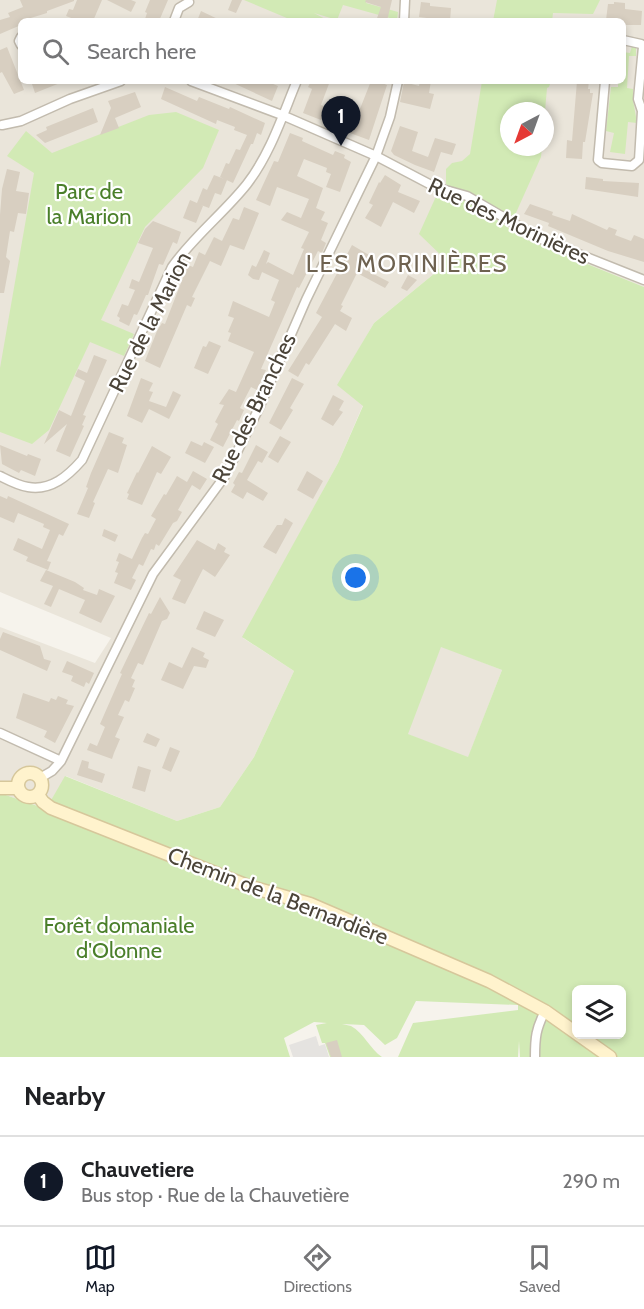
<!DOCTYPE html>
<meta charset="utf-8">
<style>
body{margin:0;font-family:Cabin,sans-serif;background:#f6f6f6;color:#202124}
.controls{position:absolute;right:18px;bottom:18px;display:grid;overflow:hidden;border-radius:9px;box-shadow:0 3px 9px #0003}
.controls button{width:54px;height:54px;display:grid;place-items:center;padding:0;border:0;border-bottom:2px solid #e0e0e0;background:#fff;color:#202124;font:30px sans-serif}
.compass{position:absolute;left:500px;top:102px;width:54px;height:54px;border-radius:50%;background:#fff;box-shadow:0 3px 9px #0003;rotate:221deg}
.you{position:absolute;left:356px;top:578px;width:21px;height:21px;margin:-15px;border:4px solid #fff;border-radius:50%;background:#1a73e8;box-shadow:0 0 0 9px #1a73e833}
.badge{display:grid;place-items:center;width:39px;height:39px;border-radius:50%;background:#111827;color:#fff;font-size:20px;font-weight:700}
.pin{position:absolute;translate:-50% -50px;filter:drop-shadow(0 2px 3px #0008)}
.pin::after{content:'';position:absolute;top:32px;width:21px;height:18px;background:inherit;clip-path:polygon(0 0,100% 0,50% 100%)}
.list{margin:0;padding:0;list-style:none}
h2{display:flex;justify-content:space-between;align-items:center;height:78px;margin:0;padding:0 24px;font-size:26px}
h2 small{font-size:20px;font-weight:400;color:#757577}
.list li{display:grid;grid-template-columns:39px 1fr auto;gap:18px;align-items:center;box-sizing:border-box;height:90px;padding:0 24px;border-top:2px solid #e0e0e0}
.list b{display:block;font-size:22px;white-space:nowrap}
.list p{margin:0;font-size:20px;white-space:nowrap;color:#757577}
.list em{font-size:20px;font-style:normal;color:#757577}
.icon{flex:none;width:33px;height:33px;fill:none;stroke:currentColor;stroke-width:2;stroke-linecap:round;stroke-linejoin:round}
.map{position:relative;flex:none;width:644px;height:1057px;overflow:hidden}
.search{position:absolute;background:#fff;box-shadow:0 3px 9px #0003;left:18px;right:18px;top:18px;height:66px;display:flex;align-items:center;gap:15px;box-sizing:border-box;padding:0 21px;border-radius:9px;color:#757577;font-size:22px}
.sheet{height:168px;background:#fff}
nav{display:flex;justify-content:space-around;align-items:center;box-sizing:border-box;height:84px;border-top:2px solid #e0e0e0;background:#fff;font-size:16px;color:#757577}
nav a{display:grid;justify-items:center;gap:3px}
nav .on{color:#111827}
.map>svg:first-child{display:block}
</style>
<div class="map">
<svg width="644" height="1057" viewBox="0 0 644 1057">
<rect width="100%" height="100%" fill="#f6f3ec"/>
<!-- residential -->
<path fill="#eae5da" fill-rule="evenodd" d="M0,0H644V287L523,238L478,207L446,260L435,273L374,323L338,385L363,405L338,463L243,638L294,671L254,757L220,807L177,821L66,776L46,809L0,793V627L95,663L111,638L0,592ZM21,21H623V81H21ZM509,111H545V147H509Z
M441,646L502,670L468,758L407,734Z"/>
<!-- green -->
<path fill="#d2eab5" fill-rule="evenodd" d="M244,0H367L366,3L398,12L397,20L343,5L337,20L314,13L329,21H294Z
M497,0H600L593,14L553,13L552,21H493Z
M632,46L636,47V56H629L627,88L633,89V100L637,123L628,122L625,154L610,152L614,133L606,131L611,87H618V81H623V52L630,53Z
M482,81H551L549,87L547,88L545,111H509V147H542L541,157L515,215L509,216L472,194L453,189L446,184V169L452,163L462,161L470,154Z
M176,112L219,130L203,168L145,227L101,320L134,334L124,356L90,342L49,430L32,444L0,432V368L34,173L7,156L26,131L52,153L149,115Z
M438,192L455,195L478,207L523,238L644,287V1057H520L519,1041L518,1057H398L413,1023L518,1010V1005L416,1001L397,1038L385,1045L364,1025L342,1024C345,1025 348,1025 351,1026C364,1033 370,1049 382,1057H330L325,1043H322L316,1025L327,1023L314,1022L284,1038L290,1057H0V793L46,809L65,776L177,821L220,807L254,757L294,671L242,637L338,463L363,406L337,385L374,323L435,273L446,260L419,234ZM441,647L502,670L468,757L408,734ZM576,990H622V1034H576Z"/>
<!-- parking -->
<path fill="#e5e3e0" d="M316,1036L319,1046L325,1044L329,1057H293L289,1045Z"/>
<!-- building -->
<path fill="#d8cfc1" d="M20,0H74V1L47,11V13L21,21V25L0,34V20L10,17L8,13L23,7Z
M77,0H102L93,21H79L66,16L69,9L73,10Z
M107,0H131L136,2L131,12Z
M150,0H168L159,21L145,19L147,13L145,12Z
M232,0H242L236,13L228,10Z
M366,0H392L387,21H376L381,7L365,2Z
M421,2L430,3V6L451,8L450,21L419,17Z
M614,2L625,3V9L642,11L641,25H623V21L606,20L608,4H614Z
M201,11L222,21H197Z
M7,47L24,90L14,94L2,72L0,73V50Z
M31,81H65L35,93Z
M229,81H266L278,86L272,101Z
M311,81H330L321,105L356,119L371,81H382V83L387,85L369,140L350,133L351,131L336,124L337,122L322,116L321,120L303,113L312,89L308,87Z
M420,81H431L429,93L434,94L430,109L400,102L404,82L419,86Z
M577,81H589L588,89H590V93H593L585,142H583L582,159L566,158L567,140L572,141Z
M165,87L197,101L199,97L229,109L230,107L265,123L261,135L257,133L253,144H251L233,183L220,177L226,163L229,164L236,149L240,150L247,135L234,130L235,127L217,120L216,124L161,99Z
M135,92L141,107L115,118L119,128L100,135L111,108L108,101Z
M93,108L98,122L45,143L36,135L47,130L46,127Z
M400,126L418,132L412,151L428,157L435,138L456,144L452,155L441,152L434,172L415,165L394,155L391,151Z
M290,133L303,138L302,141L333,155L335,151L345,155L344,158L351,162L340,192L326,187L331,174L326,172L327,168L304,159L297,176L323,188L316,208L325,212L321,220L328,223L321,240L326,243L322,253L318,251L299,288L297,287L261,369L266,370L261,381L257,390L251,387L240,408L244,410L239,421L237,420L223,447L210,440L218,424L215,422L224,405L219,404L229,389L236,392L254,352L228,341L231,333L228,332L234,318L228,316L233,301L269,317L275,302L271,300L279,280L262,272L259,280L253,279L248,275L252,265L256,267L264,250L270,253L266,264L268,262L293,275L304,249L301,248L309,232L281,220L287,212L301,218L309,199L277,187L270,206L256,200L274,161L278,162Z
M7,169L20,172L16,191L29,193L26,214L18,213L14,232L10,231L6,257L10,261L4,293H0V215L2,189Z
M214,175L227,180L221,195L215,193L209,208L201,205L203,206L196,223L183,218L190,200L197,203L203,188L207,190Z
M385,175L401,185L398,192L420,201L414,213L393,202L381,227L365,218L373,205L369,203L379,182L380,183Z
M586,177L603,179V181L639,183L638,197L585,189Z
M530,204L553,212L552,215L570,221L572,214L607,230L609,227L617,230L615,235L631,241L634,235L644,239V262L608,251L548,226L549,223L524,214Z
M244,207L259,213L244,250L230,245L221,266L210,261L192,297L195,298L191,307L187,305L160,368L145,361L157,331L162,323L165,324L188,265L193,267L199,252L205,255L214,237L222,241L233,218L239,220Z
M153,221L181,232L177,244L173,242L163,265L159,264L148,295H146L139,311L137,315L134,314L129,326L119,321L120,318L117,316L122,304L128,306L135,290L129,288L132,279L139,282L153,248L138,243L145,229Z
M352,245L369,255L362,268L389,282L385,288L357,273L341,305L343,306L340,311L352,318L346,331L335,324L309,365L306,363L298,377L288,371L322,317L316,313Z
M408,275L417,280L407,291L401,288Z
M209,341L221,346L208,374L194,368L203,346L206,347Z
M94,355L107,360L83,415L86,416L82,425L84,426L70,457L56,451L67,424L44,444L59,410L71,416L85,381L75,376L78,369L87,373Z
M141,378L153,383L149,391L153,392L149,401L166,407L173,391L181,395L169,419L149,409L142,423L127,416Z
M292,378L304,384L290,408L293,410L281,430L269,423Z
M333,395L344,401L339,410L343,412L333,426L321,419Z
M109,432L124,438L122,443L127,445L118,473L108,469L93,502L95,503L89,518L77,514L88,488L86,487L91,473Z
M280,436L291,442L278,463L268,457Z
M191,441L202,446L204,442L214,447L205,463L185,453Z
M0,445L27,456L28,454L41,459L35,476L21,470L19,473L2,464Z
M256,445L268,452L262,463L258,461L247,480L268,493L263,501L247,492L243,499L231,492L235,485L233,483L239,472L242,473Z
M152,446L171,457L161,474L157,472L142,505L127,499L129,494L127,493L137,472L138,473Z
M193,471L207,479L200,490L192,485L178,510L182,512L177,521L173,523L159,546L156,544L154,550L151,549L143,566L139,564L132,578L136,580L131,590L114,583L118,573L115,572L119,562L116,561L119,553L132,559L142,538L145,533L148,534L156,519L151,516L164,494L166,495L177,476L187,482Z
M307,471L323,481L313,499L297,490Z
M0,496L7,499L8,496L69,524L63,536L59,534L47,561L51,562L48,570L26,561L28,557L13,550L18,538L42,549L50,530L43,527L44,524L18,513L14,523L0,517Z
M285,518L293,523L276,554L263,547L277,525H282Z
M104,529L118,535L115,542L102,536Z
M197,540L215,550L218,543L226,548L224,552L230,555L215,577L203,569L185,604L172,599L181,580L173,576Z
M46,570L75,582L84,588L83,590L97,595L99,589L115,596L101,623L79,613L85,600L59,589L51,607L44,604L53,586L40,581Z
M160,597L170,613L167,619L162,621L143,665L138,663L131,678L135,680L132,687L135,688L129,702L125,700L118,715L124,717L115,737L120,739L114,753L110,751L114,753L112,759L87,750L90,743L97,746L105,727L100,724L118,683L122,674L120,673L149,613L151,614Z
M204,611L224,620L215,637L196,629Z
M3,632L40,646L44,659L51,661L47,671L0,650V639Z
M192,647L205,653L203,657L209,660L206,668L194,666L183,689L161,680L169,662L182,668Z
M67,661L94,673L89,684L86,682L84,687L71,681L73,676L62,672Z
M23,693L49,702L51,698L56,700L58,696L68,700L66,704L74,706L55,743L44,737L47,731L16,718Z
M147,733L160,739L156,747L143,742Z
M170,747L180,751L171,772L162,768Z
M82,760L89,762L88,768L105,774L102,783L77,775Z
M138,766L151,770L145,792L132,788Z
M337,1040L342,1057H331L326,1043Z"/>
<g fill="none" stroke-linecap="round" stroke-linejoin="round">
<!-- street casing -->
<g stroke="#c2bbae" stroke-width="11">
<path id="street" d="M174,21L179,8L189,2
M404,21L405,0
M21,37L19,41L21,45
M191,81L282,115L376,156L435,187L467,196L541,239L644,280
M605,81L598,160L602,163L632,166L639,160L642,111L638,99L643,47L641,44L623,40
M2,125L21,121L70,99L121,81
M0,476C8,480 19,486 28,487C51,491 68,476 82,460L172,267C194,236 224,213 247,184C270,154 282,117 296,83
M0,733L61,761
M40,778L52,771L61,761L153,574L225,476L259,408L306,300L376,156L390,117L398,81
M535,1057C535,1037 536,1029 545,1011"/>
</g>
<!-- secondary casing -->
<g stroke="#d6c79b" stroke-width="15">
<path id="secondary" d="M18 785a12 12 0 1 1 24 0a12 12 0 1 1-24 0Z
M0,788H18
M38,795L43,802L51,808L248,886L310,904L489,981L545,1011L610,1057"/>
</g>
<!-- street -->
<use href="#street" stroke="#fff" stroke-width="8"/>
<!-- secondary -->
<use href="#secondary" stroke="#fff3cd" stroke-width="12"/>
</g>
<g text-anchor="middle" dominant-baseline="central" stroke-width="4.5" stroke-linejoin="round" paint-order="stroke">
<!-- park labels -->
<g font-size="22" fill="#4a7f2a" stroke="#fff">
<text x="89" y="191">Parc de<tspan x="89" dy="25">la Marion</tspan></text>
<text x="119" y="925">Forêt domaniale<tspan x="119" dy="25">d'Olonne</tspan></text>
</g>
<!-- street labels -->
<g font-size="22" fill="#4b4439" stroke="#fff">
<text transform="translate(509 221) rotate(25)">Rue des Morinières</text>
<text transform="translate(150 322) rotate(-63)">Rue de la Marion</text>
<text transform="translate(254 408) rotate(-64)">Rue des Branches</text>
<text transform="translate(278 896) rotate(21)">Chemin de la Bernardière</text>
</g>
<!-- neighbourhood labels -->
<g font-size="24" letter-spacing="1.5" fill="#6e6250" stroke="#fff">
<text x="407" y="263">LES MORINIÈRES</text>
</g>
</g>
</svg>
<div class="controls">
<button><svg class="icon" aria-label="layers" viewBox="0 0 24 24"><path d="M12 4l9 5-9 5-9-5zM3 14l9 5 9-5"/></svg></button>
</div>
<svg class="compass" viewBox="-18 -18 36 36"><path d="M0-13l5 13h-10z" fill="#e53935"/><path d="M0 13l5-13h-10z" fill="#757577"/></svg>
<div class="you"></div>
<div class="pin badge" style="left:341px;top:146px">1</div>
<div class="search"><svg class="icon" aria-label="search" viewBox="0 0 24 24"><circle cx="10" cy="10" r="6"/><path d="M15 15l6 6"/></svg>Search here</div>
</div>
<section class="sheet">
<h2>Nearby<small></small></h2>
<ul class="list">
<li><span class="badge">1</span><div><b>Chauvetiere</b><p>Bus stop · Rue de la Chauvetière</p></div><em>290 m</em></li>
</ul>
</section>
<nav>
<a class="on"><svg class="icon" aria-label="map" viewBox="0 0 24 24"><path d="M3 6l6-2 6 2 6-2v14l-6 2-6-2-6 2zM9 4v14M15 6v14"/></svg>Map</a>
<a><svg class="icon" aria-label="directions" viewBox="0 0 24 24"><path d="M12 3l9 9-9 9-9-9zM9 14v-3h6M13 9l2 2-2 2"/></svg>Directions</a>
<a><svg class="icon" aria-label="saved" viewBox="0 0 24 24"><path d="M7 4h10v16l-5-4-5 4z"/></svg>Saved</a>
</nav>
